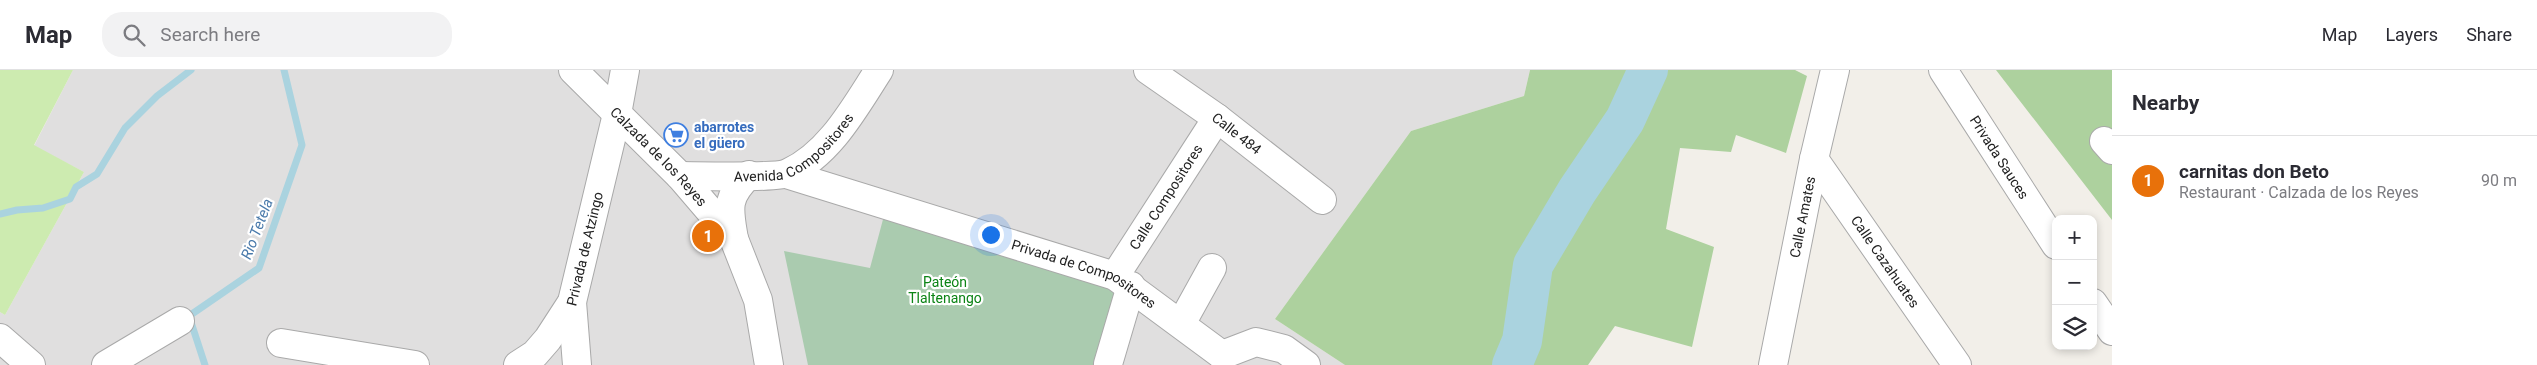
<!DOCTYPE html>
<meta charset="utf-8">
<style>
body{margin:0;font-family:Roboto,sans-serif;background:#f2f2f3;color:#2b2b33}
.controls{position:absolute;right:15px;bottom:15px;display:grid;overflow:hidden;border-radius:10px;box-shadow:0 2px 8px #0003}
.controls button{width:45px;height:45px;display:grid;place-items:center;padding:0;border:0;border-bottom:1px solid #e1e1e2;background:#fff;color:#2b2b33;font:25px sans-serif}
.you{position:absolute;left:990px;top:164px;width:18px;height:18px;margin:-12px;border:4px solid #fff;border-radius:50%;background:#1a73e8;box-shadow:0 0 0 8px #1a73e833}
.badge{display:grid;place-items:center;width:32px;height:32px;border-radius:50%;background:#d40000;color:#fff;font-size:16px;font-weight:700}
.pin{position:absolute;translate:-50% -50%;border:2px solid #fff;box-shadow:0 1px 5px #0006}
.list{margin:0;padding:0;list-style:none}
h2{display:flex;justify-content:space-between;align-items:center;height:65px;margin:0;padding:0 20px;font-size:21px}
h2 small{font-size:16px;font-weight:400;color:#7c7c81}
.list li{display:grid;grid-template-columns:32px 1fr auto;gap:15px;align-items:center;box-sizing:border-box;height:90px;padding:0 20px;border-top:1px solid #e1e1e2}
.list b{display:block;font-size:19px;white-space:nowrap}
.list p{margin:0;font-size:16px;white-space:nowrap;color:#7c7c81}
.list em{font-size:16px;font-style:normal;color:#7c7c81}
.icon{flex:none;width:28px;height:28px;fill:none;stroke:currentColor;stroke-width:2;stroke-linecap:round;stroke-linejoin:round}
.map{position:relative;flex:none;width:2112px;height:295px;overflow:hidden}
header{display:flex;align-items:center;gap:30px;box-sizing:border-box;height:70px;padding:0 25px;background:#fff;border-bottom:1px solid #e1e1e2}
header strong{font-size:24px}
nav{display:flex;gap:28px;margin-inline-start:auto;font-size:18px}
.search{width:350px;height:45px;background:#f2f2f3;display:flex;align-items:center;gap:12px;box-sizing:border-box;padding:0 18px;border-radius:20px;color:#7c7c81;font-size:19px}
main{display:flex}
aside{flex:1;background:#fff}
.map>svg:first-child{display:block}
</style>
<header>
<strong>Map</strong>
<div class="search"><svg class="icon" aria-label="search" viewBox="0 0 24 24"><circle cx="10" cy="10" r="6"/><path d="M15 15l6 6"/></svg>Search here</div>
<nav><a>Map</a><a>Layers</a><a>Share</a></nav>
</header>
<main>
<div class="map">
<svg width="2112" height="295" viewBox="0 0 2112 295">
<rect width="100%" height="100%" fill="#f2efe9"/>
<!-- residential -->
<path fill="#e0dfdf" d="M73,0H1530L1524,26L1411,61L1275,249L1345,295H0V242L5,245L84,102L34,76Z"/>
<!-- grass -->
<path fill="#cdebb0" d="M0,0H73L34,75L84,102L5,245L0,242Z"/>
<!-- forest -->
<path fill="#add19e" d="M1530,0H1795L1807,6L1786,83L1736,65L1731,82L1680,78L1666,159L1714,177L1692,277L1615,256L1588,295H1345L1275,249L1411,61L1524,26Z
M1996,0H2112V150Z"/>
<!-- cemetery -->
<path fill="#aacbaf" d="M889,127L1115,206L1136,202L1109,295H808L784,181L870,198Z"/>
<g fill="none" stroke-linecap="round" stroke-linejoin="round">
<!-- stream -->
<path stroke="#aad3df" stroke-width="7" d="M0,144L17,140L43,138L70,129L76,117L97,104L125,58L157,26L191,0
M205,295L189,246L259,198L302,75L284,0"/>
<!-- river -->
<path stroke="#aad3df" stroke-width="40" d="M1512,295L1522,271L1533,195L1577,121L1625,50L1648,0"/>
<!-- minor casing -->
<g stroke="#a9a9a9" stroke-width="30">
<g id="minor">
<path id="s1" d="M573,0L680,106L734,169L758,230L769,295"/>
<path id="s2" d="M1148,0L1217,48L1322,130"/>
<path id="s3" d="M1943,0L2056,175"/>
<path d="M2104,71L2112,80"/>
<path id="s4" d="M1814,89L1957,295"/>
<path id="s5" d="M786,104L1115,206L1222,285"/>
<path id="s6" d="M680,106C697,106 778,108 788,103C830,84 855,37 879,0"/>
<path d="M734,169C729,139 725,128 749,105"/>
<path id="s7" d="M1115,206L1217,48"/>
<path d="M572,232L577,295"/>
<path d="M2093,233L2112,261"/>
<path d="M1181,254L1212,198"/>
<path d="M0,268L31,295"/>
<path d="M281,273L415,295"/>
<path d="M1222,285L1256,272L1284,279L1306,295"/>
<path d="M1108,294L1131,216"/>
<path d="M106,295L180,251"/>
<path id="s8" d="M518,295L535,284L548,269L572,232L617,44L625,0"/>
<path id="s9" d="M1773,295L1814,89L1835,0"/>
</g>
</g>
<!-- minor -->
<use href="#minor" stroke="#fff" stroke-width="28"/>
</g>
<!-- icons -->
<defs>
<g id="supermarket-ring" transform="scale(1.25)"><circle r="9.5" fill="#fff" stroke="#3f7fe0" stroke-width="1.5"/><path d="M-6-5.5h2.5l.6 2H6L4.5 2H-2.5L-4.4-4H-6ZM-1.5 3.2a1.3 1.3 0 1 0 .1 0ZM3 3.2a1.3 1.3 0 1 0 .1 0Z" fill="#3f7fe0"/></g>
</defs>
<g fill-rule="evenodd">
<use href="#supermarket-ring" x="676" y="65"/>
</g>
<g text-anchor="middle" dominant-baseline="central" stroke-width="4.5" stroke-linejoin="round" paint-order="stroke">
<!-- shop labels -->
<g font-size="14" font-weight="bold" fill="#366cbe" stroke="#fff" text-anchor="start">
<text x="694" y="57">abarrotes<tspan x="694" dy="16">el güero</tspan></text>
</g>
<!-- street labels -->
<g font-size="14" fill="#222" stroke="#fff">
<text stroke="none"><textPath href="#s2" startOffset="109">Calle 484</textPath></text>
<text stroke="none"><textPath href="#s6" startOffset="124">Avenida Compositores</textPath></text>
<text stroke="none"><textPath href="#s3" startOffset="104">Privada Sauces</textPath></text>
<text stroke="none"><textPath href="#s1" startOffset="122">Calzada de los Reyes</textPath></text>
<text stroke="none"><textPath href="#s7" startOffset="94">Calle Compositores</textPath></text>
<text stroke="none"><textPath href="#s9" startOffset="151">Calle Amates</textPath></text>
<text stroke="none"><textPath href="#s8" startOffset="139">Privada de Atzingo</textPath></text>
<text stroke="none"><textPath href="#s4" startOffset="125">Calle Cazahuates</textPath></text>
<text stroke="none"><textPath href="#s5" startOffset="315">Privada de Compositores</textPath></text>
</g>
<!-- park labels -->
<g font-size="14" fill="#0c8416" stroke="#fff">
<text x="945" y="212">Pateón<tspan x="945" dy="16">Tlaltenango</tspan></text>
</g>
<!-- water labels -->
<g font-size="15" font-style="italic" fill="#4a7aab" stroke="#fff">
<text transform="translate(257 159) rotate(-69)">Rio Tetela</text>
</g>
</g>
</svg>
<div class="controls">
<button>+</button>
<button>−</button>
<button><svg class="icon" aria-label="layers" viewBox="0 0 24 24"><path d="M12 4l9 5-9 5-9-5zM3 14l9 5 9-5"/></svg></button>
</div>
<div class="you"></div>
<div class="pin badge" style="left:708px;top:166px;background:#e8710a">1</div>
</div>
<aside>
<h2>Nearby<small></small></h2>
<ul class="list">
<li><span class="badge" style="background:#e8710a">1</span><div><b>carnitas don Beto</b><p>Restaurant · Calzada de los Reyes</p></div><em>90 m</em></li>
</ul>
</aside>
</main>
